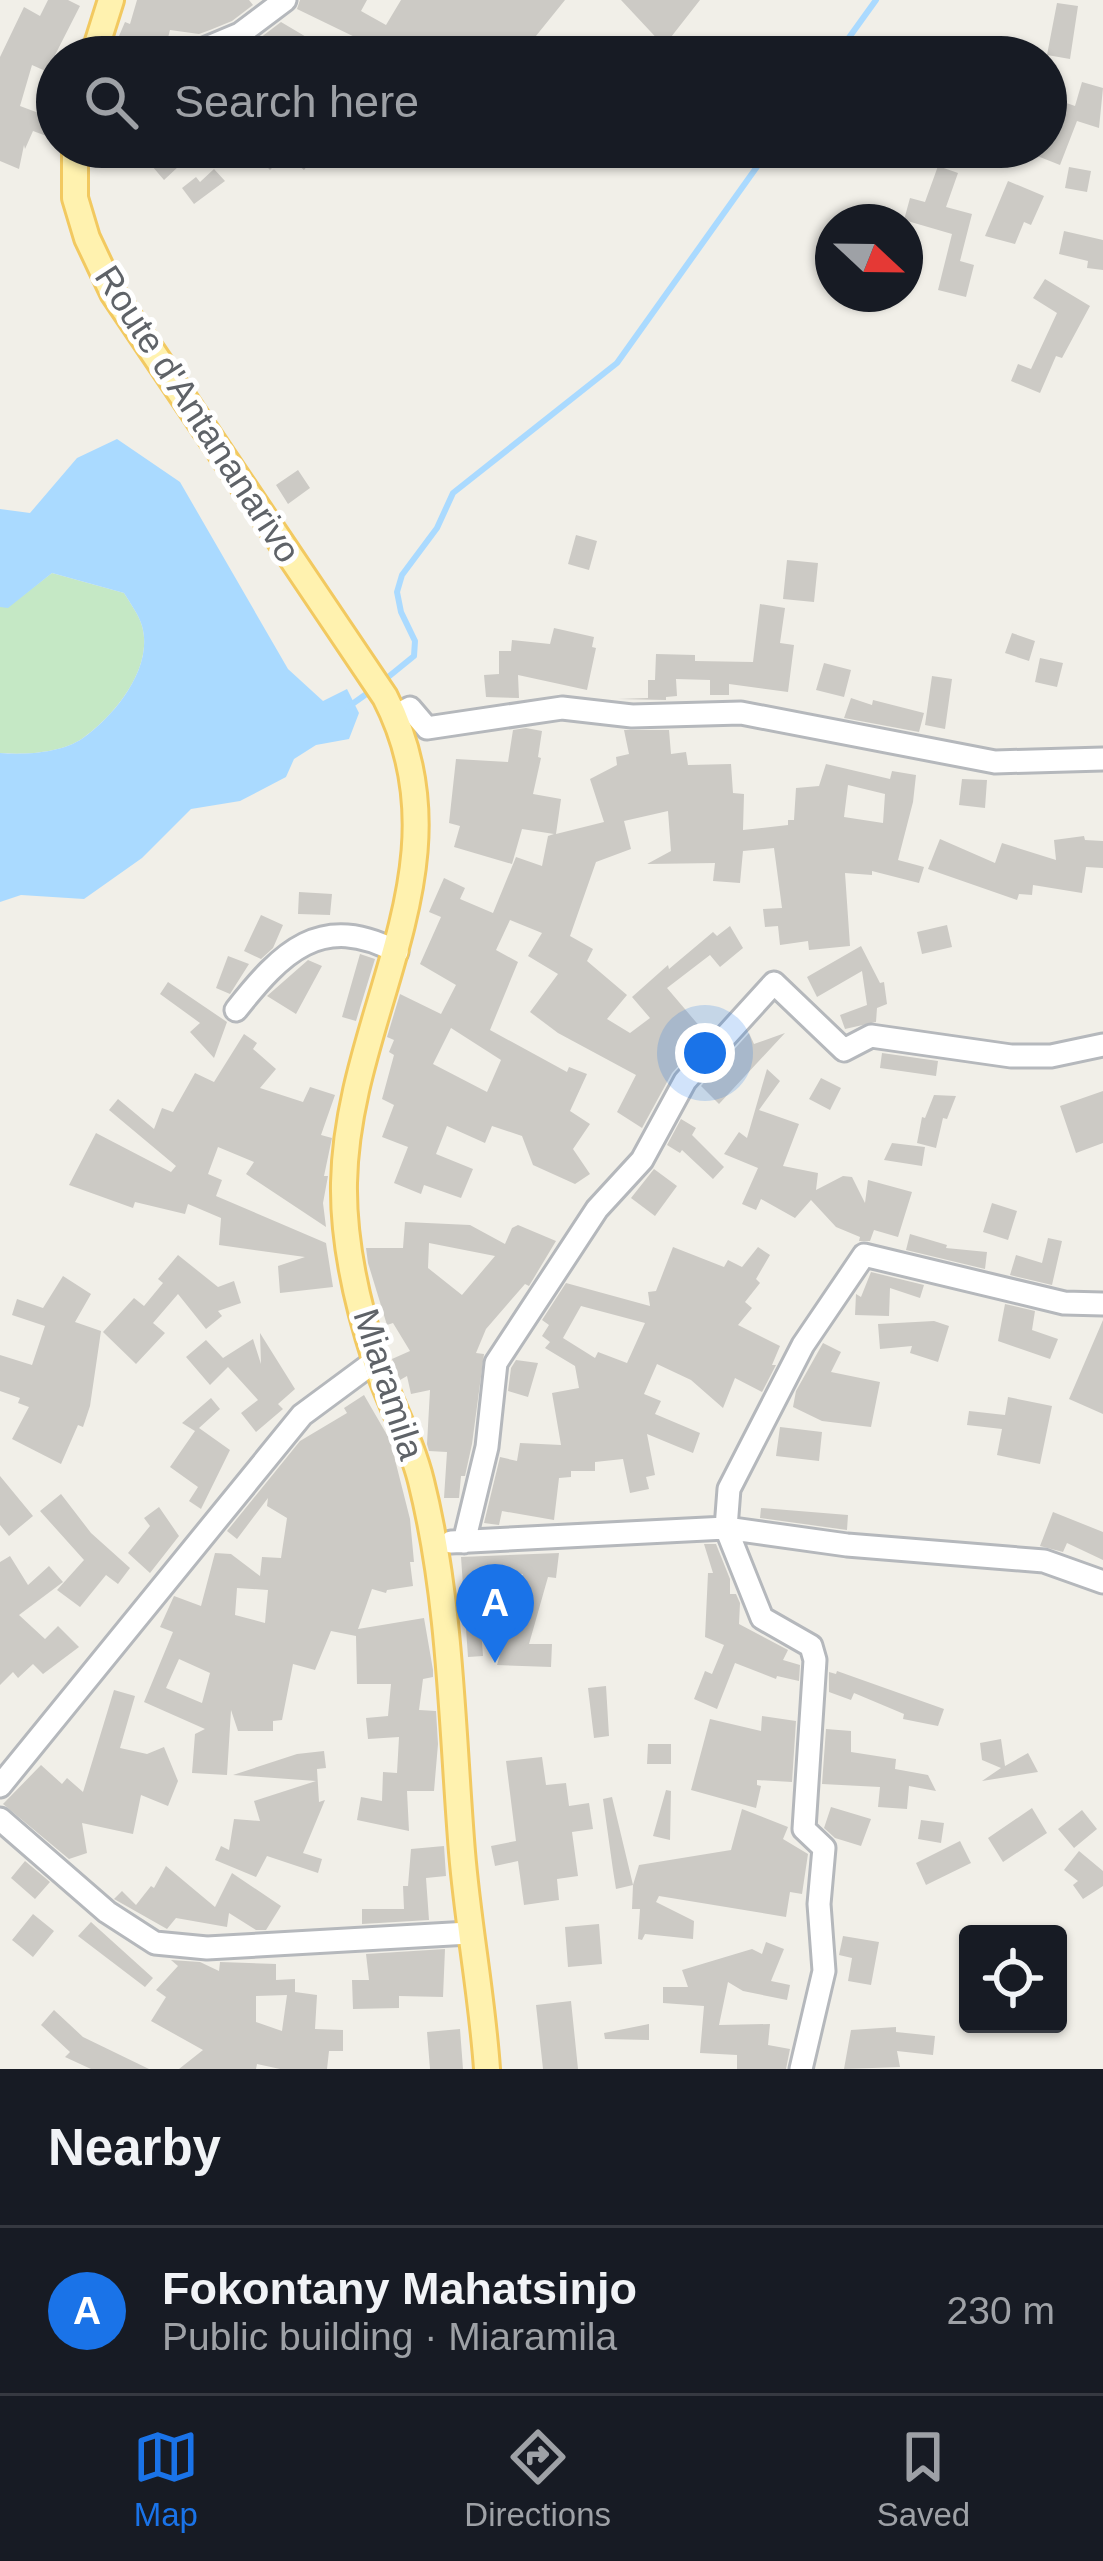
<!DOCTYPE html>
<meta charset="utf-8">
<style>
body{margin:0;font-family:Helvetica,sans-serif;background:#242831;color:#f1f3f6}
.controls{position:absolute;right:36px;bottom:36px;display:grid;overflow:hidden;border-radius:12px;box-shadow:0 3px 9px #0004}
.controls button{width:108px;height:108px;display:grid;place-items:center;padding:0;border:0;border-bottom:3px solid #363941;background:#171b24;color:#f1f3f6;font:60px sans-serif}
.compass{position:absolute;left:815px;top:204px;width:108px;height:108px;border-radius:50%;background:#171b24;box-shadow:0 3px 9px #0004;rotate:112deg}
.you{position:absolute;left:705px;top:1053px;width:42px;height:42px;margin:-30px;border:9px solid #fff;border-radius:50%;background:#1a73e8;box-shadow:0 0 0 18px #1a73e833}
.badge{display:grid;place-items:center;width:78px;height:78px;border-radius:50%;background:#1a73e8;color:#fff;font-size:39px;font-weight:700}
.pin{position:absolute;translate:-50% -99px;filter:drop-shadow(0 3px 6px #0008)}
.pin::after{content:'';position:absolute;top:63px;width:42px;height:36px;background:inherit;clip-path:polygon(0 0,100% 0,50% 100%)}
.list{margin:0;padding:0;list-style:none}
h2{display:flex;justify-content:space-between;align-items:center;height:156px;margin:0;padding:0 48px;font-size:51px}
h2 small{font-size:39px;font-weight:400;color:#9ea1a6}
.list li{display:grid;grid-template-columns:78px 1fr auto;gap:36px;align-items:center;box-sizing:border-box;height:168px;padding:0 48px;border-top:3px solid #363941}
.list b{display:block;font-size:45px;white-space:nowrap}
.list p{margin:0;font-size:39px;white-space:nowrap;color:#9ea1a6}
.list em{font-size:39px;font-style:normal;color:#9ea1a6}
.icon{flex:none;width:66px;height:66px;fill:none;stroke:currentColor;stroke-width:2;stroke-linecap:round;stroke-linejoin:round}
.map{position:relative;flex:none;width:1103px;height:2069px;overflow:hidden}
.search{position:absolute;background:#171b24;box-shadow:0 3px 9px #0004;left:36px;right:36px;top:36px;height:132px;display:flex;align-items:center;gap:30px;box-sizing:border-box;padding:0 42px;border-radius:66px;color:#9ea1a6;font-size:45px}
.sheet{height:324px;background:#171b24}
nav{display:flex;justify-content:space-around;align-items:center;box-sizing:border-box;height:168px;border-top:3px solid #363941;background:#171b24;font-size:33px;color:#9ea1a6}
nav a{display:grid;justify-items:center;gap:6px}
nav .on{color:#1a73e8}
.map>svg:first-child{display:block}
</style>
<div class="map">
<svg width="1103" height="2069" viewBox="0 0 1103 2069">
<rect width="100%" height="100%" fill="#f1efe8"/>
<!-- green -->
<path fill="#c5e8c5" d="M52,573L124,593C130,603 139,615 142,626C154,668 114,716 83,738C62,753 25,755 0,753V607H8Z"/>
<!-- water -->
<path fill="#aadaff" d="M117,439L180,482L288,669L323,701L347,689L359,713L349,739L316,745L294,759L286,777L240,801L191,809L142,858L84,899L21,895L0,902V753C25,755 62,753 83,738C114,716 154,668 142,626C139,615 130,603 124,593L52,573L8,608L0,607V509L30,513L77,458Z"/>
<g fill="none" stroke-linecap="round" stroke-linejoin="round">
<!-- stream -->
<path stroke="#aadaff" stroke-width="6" d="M835,57L876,0
M382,682L414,656L415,641L401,612L397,592L402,575L437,528L453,493L617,363L771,147
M348,707L372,690"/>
</g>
<!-- building -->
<path fill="#cccac5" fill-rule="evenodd" d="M48,0H68L80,6L54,57L50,73L32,65L20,106L52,118L57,125L52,138L33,131L25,149L24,145L19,169L0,161V57L24,7L40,16Z
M137,0H249L253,5L232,21L210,30L199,34L170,30L163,57H110L125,22L130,24Z
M300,0H367L361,11L386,25L401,0H565L523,52L514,44L503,57H396L297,9Z
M621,0H700L664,46Z
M1057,3L1078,6L1070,59L1047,55Z
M281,22L340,57H246L264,41L260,38Z
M1082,82L1103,88L1099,128L1077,121L1060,165L1017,148L1046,147V123L1055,99L1075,106Z
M160,147L179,166L164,180L146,159Z
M263,147H322L304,170L285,154L270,170L256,155Z
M938,166L958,173L946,207L972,214L960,261L974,265L966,297L938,290L952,234L904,220L910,198L925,202Z
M1069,167L1091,171L1087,192L1065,188Z
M214,169L225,181L194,204L182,188L196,177L200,182Z
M1008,181L1044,196L1031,225L1024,222L1015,244L985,236Z
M1064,231L1103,240V270L1087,268L1088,261L1059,254Z
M1045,279L1090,306L1062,358L1056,356L1040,393L1011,381L1018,364L1031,369L1057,313L1033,298Z
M298,470L310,488L288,504L276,485Z
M576,535L597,541L589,570L568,564Z
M787,560L818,563L814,602L783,599Z
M760,604L785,608L780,643L794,645L788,692L729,684V695H710V680L676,679L677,696L666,697V700L618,699L648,698V680H655L656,654L695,655V661L753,662Z
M554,628L594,637L592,647L596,648L587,690L518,675L519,698L486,697L484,675L499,674V651H511L512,640L550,644Z
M1012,633L1035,641L1029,661L1005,653Z
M1040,658L1063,663L1057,687L1035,682Z
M824,663L851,670L844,697L816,690Z
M932,676L952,679L945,729L925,725Z
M851,698L872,705L873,700L924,713L919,732L844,718Z
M526,728L542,731L538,757L541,758L533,794L561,799L556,834L604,822L590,779L617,765L616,757L629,754L624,730H669L671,754L686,752L688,765L731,764L733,793L744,794L743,830L788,825V820H794L796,788L819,786L826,764L890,779L892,771L916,775L913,802L898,860L924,867L919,883L872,871V875L845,873L850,946L809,950L808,941L780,945L778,926L765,927L763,909L782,908L774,848L743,851L740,883L713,881L715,863L647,864L671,851L668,811L624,821L631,849L596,862L570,936L593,949L587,961L627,995L607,1019L630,1033L650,1018L632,997L668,965L669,969L713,932L717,936L730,926L743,948L720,967L710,955L667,988L707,1035L672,1073L642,1128L617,1112L636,1075L558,1033L530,1012L558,974L528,956L542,933L510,920L496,950L518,962L490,1030L567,1072L569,1067L587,1074L570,1111L590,1124L573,1149L590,1174L575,1184L533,1165L522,1136L492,1126L485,1143L447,1126L436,1154L473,1169L461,1198L424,1185L421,1194L394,1183L408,1147L382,1137L394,1105L382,1099L394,1055L389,1052L394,1040L387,1037L400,994L441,1014L456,985L420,964L441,917L429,912L444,878L465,888L460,899L493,913L516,857L542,866L548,836L554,834L522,829L512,864L454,847L460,826L449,823L456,759L508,762L513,730ZM848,785L885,794L883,823L844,817ZM451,1028L501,1060L487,1092L433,1064Z
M962,779L987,780L985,808L959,805Z
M1084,836L1085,840L1103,841V868L1086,867L1082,893L1033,885L1032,895L1019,894L1017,900L928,869L940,839L995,863L1002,843L1056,860L1054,840Z
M299,892L332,894L330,915L298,914Z
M261,915L283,925L273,948L261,959L244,951Z
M947,925L952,947L922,954L917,932Z
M861,946L880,983L884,982L887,1004L877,1008L876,1022L845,1029L840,1015L867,1005L862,971L817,997L807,977Z
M360,954L375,959L356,1021L342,1017Z
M228,956L249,964L230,994L216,988Z
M308,960L322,966L296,1014L267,996Z
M168,982L227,1022L214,1058L190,1032L200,1023L160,994Z
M749,1033L754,1044L785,1033L719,1104L701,1086Z
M244,1034L257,1043L253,1049L276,1069L260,1088L303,1102L310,1087L335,1095L321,1135L332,1138L324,1176H328L323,1203L326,1227L246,1174L254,1162L218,1147L208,1174L222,1180L216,1196L326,1243L333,1287L280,1293L278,1266L305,1257L219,1245L221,1218L188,1204L185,1214L135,1202L133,1208L69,1185L96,1133L171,1172L176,1166L109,1110L118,1099L154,1129L162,1108L173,1112L195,1073L214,1082Z
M882,1053L938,1061L936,1076L880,1068Z
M767,1069L780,1081L759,1110L799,1124L783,1166L818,1173L816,1190L843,1176L852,1177L865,1203L868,1180L912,1192L898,1237L874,1230L870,1241H859L860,1237L836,1227L811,1200L795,1218L761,1199L756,1210L742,1204L758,1168L724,1154L739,1132L747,1138Z
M821,1078L841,1088L830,1110L809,1099Z
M1103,1091V1143L1076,1153L1060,1106Z
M934,1095L956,1096L947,1119L943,1118L936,1148L917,1143L922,1117L925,1118Z
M681,1119L696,1128L692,1135L724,1167L713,1179L682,1150L680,1153L667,1145Z
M892,1143L925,1147L922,1166L884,1160Z
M654,1169L677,1186L655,1216L631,1198Z
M992,1203L1017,1211L1008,1240L983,1232Z
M405,1222L470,1225L505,1244L512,1228L518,1225L556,1241L529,1286L525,1284L486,1329L476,1353L484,1354L472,1444L465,1476H461L459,1498H444L447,1452L429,1451L427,1444L430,1390L411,1394L407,1376L400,1380L392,1359L410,1351L393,1323L387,1325L368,1263L366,1248H403ZM429,1243L495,1256L462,1295L428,1268Z
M910,1234L947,1245L946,1248L987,1252L985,1269L906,1250Z
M1048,1238L1062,1241L1052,1285L1010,1275L1016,1255L1042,1263Z
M673,1247L724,1267L728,1260L742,1267L758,1247L770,1255L756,1279L760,1283L745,1302L752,1308L738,1325L780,1346L772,1365H776L762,1392L735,1378L723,1408L691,1380L657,1364L644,1394L661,1401L655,1414L700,1433L693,1453L647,1434L655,1475L646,1477L649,1489L630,1493L623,1459L595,1462V1471H571V1477L559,1478L554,1520L502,1511L499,1525L484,1523L500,1457L517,1461L520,1443L561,1445L552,1393L579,1388L575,1366L545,1348L550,1342L542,1336L549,1325L542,1320L566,1283L650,1306L648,1292L656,1291ZM581,1306L645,1323L627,1363L598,1352L595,1358L563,1338Z
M178,1255L218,1287L234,1281L241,1303L218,1311L222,1316L206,1329L178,1294L153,1323L165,1333L136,1364L103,1332L134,1298L144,1306L163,1283L158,1279Z
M871,1272L924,1285L920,1298L890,1288L889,1316L855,1315L856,1294L861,1297Z
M63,1276L91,1294L75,1322L101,1331L90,1406L83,1427L78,1425L61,1464L12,1439L29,1407L18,1403L20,1398L0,1391V1355L32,1365L45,1326L12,1315L17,1299L43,1308Z
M1005,1304L1035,1311L1032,1330L1058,1339L1050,1359L998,1341Z
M1103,1320V1414L1069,1399Z
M934,1321L949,1326L938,1362L910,1353L912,1346L880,1349L878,1324Z
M260,1333L295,1389L278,1404L283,1409L256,1432L241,1413L258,1400L228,1367L210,1385L186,1357L206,1340L223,1358L253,1339L261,1364Z
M823,1343L841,1352L831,1372L880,1382L871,1427L822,1421L793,1407L796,1391Z
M516,1360L538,1363L528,1397L508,1391L511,1368Z
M364,1395L390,1440L410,1519L414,1562H410L413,1586L387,1590L386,1593L372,1589L358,1629L424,1618L433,1670V1677L423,1679L419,1710L436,1711L438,1744L434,1791H407L409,1831L357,1820L361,1797L382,1801L383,1772L397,1773L399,1737L368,1739L366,1718L388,1716L391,1684H357L356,1636L331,1631L315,1670L293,1664L282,1720L273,1721V1731H238L231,1710L227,1775L192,1773L195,1734L205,1729L144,1702L173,1632L160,1627L174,1596L201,1606L215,1553L231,1554L260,1576L262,1557L281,1558L287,1518L267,1506L268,1498L237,1539L227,1531L300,1441L347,1413L344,1408ZM237,1588L268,1590L265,1623L235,1615ZM179,1659L210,1673L202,1703L166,1688Z
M1008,1397L1052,1406L1040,1464L997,1455L1002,1429L967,1425L969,1411L1005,1415Z
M211,1398L220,1409L199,1428L230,1450L201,1509L189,1501L198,1487L170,1467L195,1431L182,1423Z
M780,1427L822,1432L819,1461L776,1456Z
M0,1476L33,1516L9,1536L0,1525Z
M61,1494L91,1533L130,1568L118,1584L106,1575L80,1607L57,1590L84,1560L40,1511Z
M159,1507L179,1536L150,1573L128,1553L150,1526L144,1518Z
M761,1508L848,1515L847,1530L760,1518Z
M1053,1512L1103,1532V1560L1067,1543L1063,1552L1040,1546Z
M704,1544H716L730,1579V1594H736L740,1603L739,1624L788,1650L783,1660L800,1665L799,1681L777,1676L776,1679L735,1663L717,1709L694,1699L705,1671L712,1674L724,1645L705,1637L708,1573H713Z
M559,1553L556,1578L548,1577L529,1644H552L551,1667L497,1665L523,1574L487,1571L477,1574L483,1656L468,1657L461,1557Z
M10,1556L28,1585L49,1566L63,1582L19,1615L45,1639L58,1626L79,1647L43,1674L33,1664L18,1678L13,1672L0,1685V1562Z
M837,1671L944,1709L938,1726L903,1719L904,1714L854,1693L851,1700L829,1692V1672L836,1674Z
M606,1686L609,1736L594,1738L588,1688Z
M114,1690L135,1696L120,1748L147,1754L164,1747L178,1781L168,1806L141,1795L133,1834L82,1823L87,1853L69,1859L3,1804L41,1765L62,1784L67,1778L83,1792Z
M762,1716L796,1721L792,1782L757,1780V1785L761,1786L756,1808L691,1790L710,1719L761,1731Z
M826,1729L851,1731V1752L896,1759L895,1769L928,1775L936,1791L909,1786L907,1809L878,1807L880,1787L822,1784Z
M1001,1739L1005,1766L1028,1753L1038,1772L982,1781L1001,1768L982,1760L980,1743Z
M648,1744H671V1764H647Z
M324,1751L326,1768L317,1769L319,1802L325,1800L303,1853L322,1859L318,1873L267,1856L256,1877L215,1860L221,1846L229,1850L234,1819L260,1821L254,1801L316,1781L233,1775L297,1754Z
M542,1757L546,1785L566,1783L569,1806L589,1803L593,1829L572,1832L578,1876L557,1879L559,1900L524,1905L518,1861L495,1866L491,1846L516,1841L506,1761Z
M666,1790L671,1791L670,1840L653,1836Z
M612,1797L633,1885L639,1865L731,1850L742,1809L788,1827L783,1839L808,1854L802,1894L790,1892L786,1917L659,1896L656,1902L694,1921L693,1939L645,1934L642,1940L638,1939L640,1909H632L633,1885L616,1889L613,1870L603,1799Z
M831,1807L871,1819L861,1846L835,1838L824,1828Z
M1032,1808L1047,1833L1003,1862L988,1838Z
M1082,1810L1097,1829L1074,1848L1058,1829Z
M921,1820L944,1823L941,1843L918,1839Z
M960,1841L971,1863L926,1885L916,1863Z
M444,1846L446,1876L426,1878L429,1920L362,1924V1909H404L403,1886H408L411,1849Z
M1079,1851L1103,1871V1886L1083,1899L1073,1885L1078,1881L1064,1870Z
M25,1861L50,1882L35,1899L11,1878Z
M166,1866L215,1907L232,1873L281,1906L266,1930H256L229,1913L227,1927L176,1918L167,1929L114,1899L122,1891L136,1905L151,1886L154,1888Z
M33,1914L54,1931L33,1957L12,1940Z
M91,1922L153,1978L145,1987L78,1936Z
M599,1924L602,1964L568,1967L565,1927Z
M843,1936L879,1942L871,1985L848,1981L852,1958L839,1955Z
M766,1942L784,1949L771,1981L790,1985L787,2000L743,1991L728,1982L719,2025L770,2024L768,2045L790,2049L786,2069H737V2055L700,2053L704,2006L663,2003V1987H688L682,1970L752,1949L762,1954Z
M445,1949L443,1997L399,1996V2008L353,2009L352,1980H369L366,1954Z
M171,1960L200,1962L219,1971L220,1962L276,1964V1980L295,1979V1992L317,1995L315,2029L343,2030V2051H329L327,2069H280L257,2064L256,2069H179L203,2050L151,2021L166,1997L156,1990L178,1966ZM287,1995L282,2031L256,2022V1996Z
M571,2001L578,2069H543L536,2005Z
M54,2010L83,2037L149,2069H91L65,2057L70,2052L41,2025Z
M649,2024V2040L605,2039L604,2033Z
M896,2027V2032L935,2036L933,2055L897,2051L900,2067L844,2069L851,2030Z
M460,2029L463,2069H430L427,2032Z"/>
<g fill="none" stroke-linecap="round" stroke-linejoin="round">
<!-- minor casing -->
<g stroke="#b5b8bc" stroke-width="27">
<path id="minor" d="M185,57L240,34L285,0
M395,716L410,708L427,728L562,708L632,716L741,713L995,762L1103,759
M236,1010C281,953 321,911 397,952
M451,1542L726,1528L847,1545L1044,1561L1103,1582
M464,1542L487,1447L496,1363L597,1209L642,1160L685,1081L774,983L844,1050L871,1036L1011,1056H1051L1103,1045
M0,1786L302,1415L375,1361
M0,1819L107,1912L155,1943L207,1948L469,1933
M801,2069L824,1971L819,1904L824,1848L804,1829L815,1660L811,1646L762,1618L726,1528L729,1489L803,1345L864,1255L1064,1303L1103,1304"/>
</g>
<!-- major casing -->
<g stroke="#f2c960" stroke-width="30">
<path id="major" d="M93,57L111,0
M75,147V198L87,238L113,293L385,697C472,866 347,1012 344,1183C343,1241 358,1307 376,1362C389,1402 411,1440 421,1481C451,1601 452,1729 462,1852C468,1925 482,1996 487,2069"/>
</g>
<!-- minor -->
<use href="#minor" stroke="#fff" stroke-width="21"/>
<!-- major -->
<use href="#major" stroke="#fff2af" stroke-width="24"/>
</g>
<g text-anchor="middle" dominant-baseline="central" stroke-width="10" stroke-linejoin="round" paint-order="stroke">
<!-- street labels -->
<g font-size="36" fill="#5f6368" stroke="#fff">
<text transform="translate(198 414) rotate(57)">Route d'Antananarivo</text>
<text transform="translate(389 1384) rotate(72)">Miaramila</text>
</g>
</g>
</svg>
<div class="controls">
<button><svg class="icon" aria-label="locate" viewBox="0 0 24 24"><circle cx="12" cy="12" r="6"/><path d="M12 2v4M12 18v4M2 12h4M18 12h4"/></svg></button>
</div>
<svg class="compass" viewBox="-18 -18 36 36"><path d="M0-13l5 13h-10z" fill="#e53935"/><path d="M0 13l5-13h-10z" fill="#9ea1a6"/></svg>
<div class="you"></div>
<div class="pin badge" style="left:495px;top:1663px">A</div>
<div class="search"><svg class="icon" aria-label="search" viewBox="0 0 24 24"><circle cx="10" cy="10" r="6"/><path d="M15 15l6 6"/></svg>Search here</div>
</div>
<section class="sheet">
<h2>Nearby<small></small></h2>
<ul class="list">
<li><span class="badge">A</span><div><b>Fokontany Mahatsinjo</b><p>Public building · Miaramila</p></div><em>230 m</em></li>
</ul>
</section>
<nav>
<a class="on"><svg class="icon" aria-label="map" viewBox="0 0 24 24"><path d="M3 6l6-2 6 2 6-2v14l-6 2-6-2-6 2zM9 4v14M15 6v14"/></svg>Map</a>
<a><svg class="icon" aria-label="directions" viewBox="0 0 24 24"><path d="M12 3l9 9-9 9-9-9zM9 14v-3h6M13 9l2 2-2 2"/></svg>Directions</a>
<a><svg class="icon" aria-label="saved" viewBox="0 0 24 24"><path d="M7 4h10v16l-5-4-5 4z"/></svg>Saved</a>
</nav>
